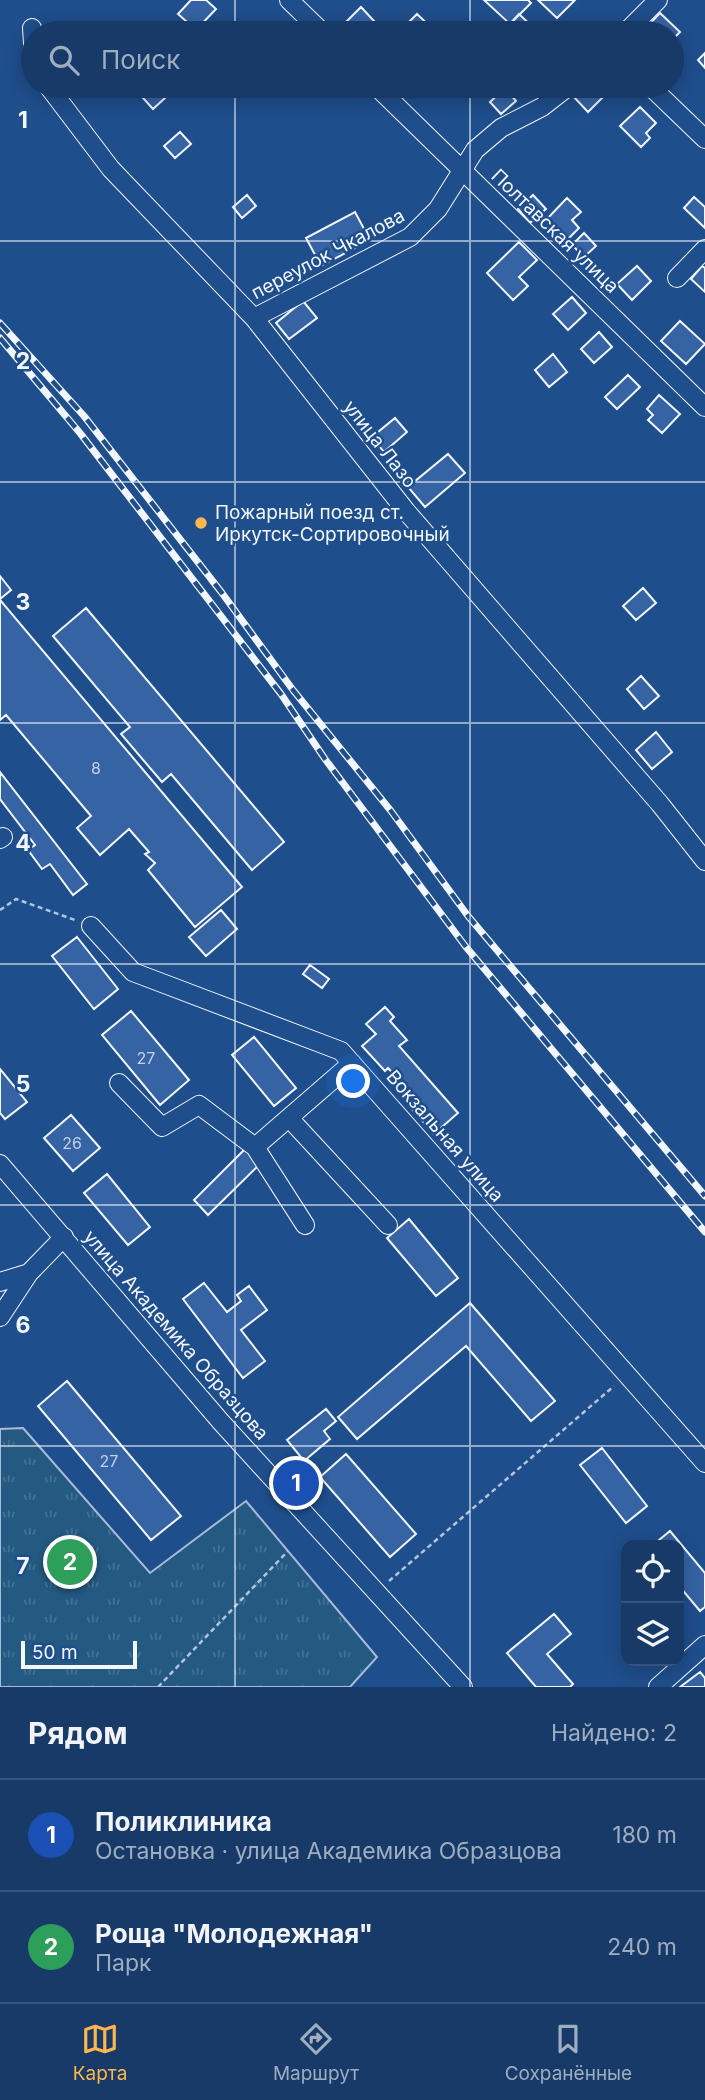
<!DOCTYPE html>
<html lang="ru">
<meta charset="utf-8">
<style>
body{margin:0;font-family:Inter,sans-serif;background:#20416f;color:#f1f3f6}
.controls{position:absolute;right:21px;bottom:21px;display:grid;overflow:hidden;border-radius:14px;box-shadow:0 4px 18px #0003}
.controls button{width:63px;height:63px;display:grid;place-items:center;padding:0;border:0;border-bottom:2px solid #36547d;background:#173a69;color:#f1f3f6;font:35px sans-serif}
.scale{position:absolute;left:21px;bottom:18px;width:116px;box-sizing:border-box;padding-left:7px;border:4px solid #f2f6ff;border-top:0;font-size:19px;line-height:24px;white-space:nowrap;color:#f2f6ff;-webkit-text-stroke:5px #1f4e8c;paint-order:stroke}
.you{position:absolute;left:354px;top:1082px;width:24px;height:24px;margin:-18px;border:5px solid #fff;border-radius:50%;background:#1a73e8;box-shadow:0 0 0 10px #1a73e833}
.badge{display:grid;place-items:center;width:46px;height:46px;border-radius:50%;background:#ffb74d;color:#fff;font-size:23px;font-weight:700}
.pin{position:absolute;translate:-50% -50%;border:4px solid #fff;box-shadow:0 2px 7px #0006}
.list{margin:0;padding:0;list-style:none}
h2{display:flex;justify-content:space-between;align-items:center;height:91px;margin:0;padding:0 28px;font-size:30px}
h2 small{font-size:23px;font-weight:400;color:#9eadc0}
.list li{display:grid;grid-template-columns:46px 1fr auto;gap:21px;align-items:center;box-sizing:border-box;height:112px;padding:0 28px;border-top:2px solid #36547d}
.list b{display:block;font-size:26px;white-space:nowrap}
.list p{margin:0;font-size:23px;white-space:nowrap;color:#9eadc0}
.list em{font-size:23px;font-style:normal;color:#9eadc0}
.icon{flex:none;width:38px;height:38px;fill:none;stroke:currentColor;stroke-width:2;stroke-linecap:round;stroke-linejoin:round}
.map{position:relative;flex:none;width:705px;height:1687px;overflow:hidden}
.search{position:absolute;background:#173a69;box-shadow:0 4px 18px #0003;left:21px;right:21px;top:21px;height:77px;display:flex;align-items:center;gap:18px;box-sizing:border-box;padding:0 24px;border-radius:38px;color:#9eadc0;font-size:26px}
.sheet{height:315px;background:#173a69}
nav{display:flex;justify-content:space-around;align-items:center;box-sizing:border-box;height:98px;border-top:2px solid #36547d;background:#173a69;font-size:19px;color:#9eadc0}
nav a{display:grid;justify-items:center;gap:4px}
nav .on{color:#ffb74d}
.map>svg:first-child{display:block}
</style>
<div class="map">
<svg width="705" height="1687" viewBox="0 0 705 1687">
<defs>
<pattern id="park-tufts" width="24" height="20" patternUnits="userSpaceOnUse" patternTransform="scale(1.75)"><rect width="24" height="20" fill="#245a82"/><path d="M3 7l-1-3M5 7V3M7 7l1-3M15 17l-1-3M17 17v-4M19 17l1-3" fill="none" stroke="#447295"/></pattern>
</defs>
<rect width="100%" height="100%" fill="#1f4e8c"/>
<!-- park -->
<path fill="url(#park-tufts)" stroke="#a8bbd7" stroke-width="2" d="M23,1428L150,1573L246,1501L377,1657L350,1687H0V1429Z"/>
<!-- building -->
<path fill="#3563a3" stroke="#f2f6ff" stroke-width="2" d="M191,0H206L216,9L196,30L178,14Z
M484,0H528L531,3L510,24Z
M538,0H575L557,18Z
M361,7L374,21L362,33H355L345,23Z
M660,13L680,32L672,40V33H641Z
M417,14L436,32L398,33Z
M519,14L539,33H501Z
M101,25L109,33H93Z
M705,53V68L698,60Z
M137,86H178L153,109L134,88Z
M581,86H610L612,88L588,112L572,95Z
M505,88L516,101L501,114L490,102Z
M640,107L656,123L646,133L650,138L641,147L620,126Z
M180,132L191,144L175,158L164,146Z
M247,195L256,206L242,218L233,207Z
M533,195L546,209L530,223L518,209Z
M694,197L705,207V228L684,208Z
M567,198L581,212L572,220L579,228L567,240L546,220Z
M355,212L370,240L321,266L306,238Z
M584,233L596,246L584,257L572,245Z
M519,242L537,260L519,277L528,286L513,300L487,273Z
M637,266L651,281L632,300L617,284Z
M702,266L705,268V292L691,279Z
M572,297L586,313L568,330L553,314Z
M303,301L317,318L289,339L276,323Z
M680,321L705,344L686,364L661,341Z
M599,332L612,347L594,363L581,349Z
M553,354L567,372L549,387L535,370Z
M628,375L640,387L617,409L605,397Z
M659,395L680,414L662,433L648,420L653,415L647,409Z
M395,418L407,432L384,452L372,437Z
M448,454L465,473L425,507L408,487Z
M0,576L11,590L0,599Z
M643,588L656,603L636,620L623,606Z
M0,600L242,887L195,927L148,870L155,863L145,854L149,852L129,829L100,855L77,828L91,816L6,715L0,720Z
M86,608L284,842L252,870L171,774L162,782L121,734L130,727L53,636Z
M641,676L659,696L644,709L627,689Z
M656,732L672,752L652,769L636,750Z
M0,772L87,884L73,895L50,864L42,869L28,850L35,845L0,799Z
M221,910L237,929L206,956L189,937Z
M77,937L118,989L94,1009L52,956Z
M310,965L329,979L322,988L303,974Z
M385,1007L394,1017L390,1021L407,1040L399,1046L458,1113L434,1134L412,1109L419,1103L388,1068L385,1071L362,1046L376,1034L366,1024Z
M131,1011L189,1080L160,1105L102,1035Z
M254,1037L296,1088L274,1106L232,1055Z
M0,1069L27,1102L5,1119L0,1113Z
M71,1115L100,1148L73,1171L44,1138Z
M245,1149L260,1164L208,1215L194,1200Z
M107,1174L150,1227L128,1245L84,1193Z
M409,1219L458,1278L436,1296L387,1238Z
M204,1283L227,1312L241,1301L237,1295L249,1286L267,1310L241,1330L265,1361L243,1378L183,1299Z
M470,1303L555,1401L531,1421L466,1346L357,1439L338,1417Z
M67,1381L181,1516L151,1540L38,1406Z
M326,1409L336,1421L324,1431L330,1439L304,1461L287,1440Z
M602,1448L647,1506L626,1523L580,1465Z
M346,1454L416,1534L390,1557L320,1477Z
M670,1531L705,1573V1607L700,1611L679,1586V1545H653Z
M554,1614L571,1634L547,1654L573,1684L570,1687H536L507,1653Z
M700,1672L705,1678V1687H680Z"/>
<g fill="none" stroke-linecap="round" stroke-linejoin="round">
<!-- minor casing -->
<g stroke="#f2f6ff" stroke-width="20">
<path id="minor" d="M289,0L323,33
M32,28L33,43
M625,33L658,0
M48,86L111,169L254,318L406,511L660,804L705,861
M376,86L705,407
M650,86L705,139
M677,278L705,249
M254,318L410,237L438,209L475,150L501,128L542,107L569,86
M0,839L3,837
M91,926L133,972L341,1051L705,1463
M119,1083L162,1127L199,1105L255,1147L305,1225
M289,1118L388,1225
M255,1147L352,1063
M0,1164L221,1422L463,1687
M0,1282L29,1273
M0,1317L29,1273L64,1237
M658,1687L705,1645"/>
</g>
<!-- path -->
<path stroke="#b3c4dc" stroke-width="2.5" stroke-dasharray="5 3.5" stroke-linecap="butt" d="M0,910L16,899L75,920
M389,1581L614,1386
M158,1687L288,1551"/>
<!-- minor -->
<use href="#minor" stroke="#1f4e8c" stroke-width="18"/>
<!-- rail casing -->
<g stroke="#f2f6ff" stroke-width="7">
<path id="rail" d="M0,323L84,416L222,593L293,690L391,811L468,916L705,1196
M0,338L80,433L281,694L325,759L466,947L705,1232"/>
</g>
<!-- rail -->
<use href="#rail" stroke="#1f4e8c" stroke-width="4.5" stroke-dasharray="13" stroke-linecap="butt"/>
</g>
<!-- grid -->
<path fill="none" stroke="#f2f6ff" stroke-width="2" stroke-opacity="0.55" d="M235,0V33M470,0V33M235,86V1687M470,86V1687M0,241H705M0,482H705M0,723H705M0,964H705M0,1205H705M0,1446H705"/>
<!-- markers -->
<circle fill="#ffb74d" stroke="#1f4e8c" stroke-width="2.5" cx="201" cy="523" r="7"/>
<g text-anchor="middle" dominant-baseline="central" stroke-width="5" stroke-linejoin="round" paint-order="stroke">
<!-- number labels -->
<g font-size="16" fill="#c3d1e8">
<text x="96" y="768">8</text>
<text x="146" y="1058">27</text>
<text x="72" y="1143">26</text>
<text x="109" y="1461">27</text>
</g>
<!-- street labels -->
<g font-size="19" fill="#f2f6ff" stroke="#1f4e8c">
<text transform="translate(555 231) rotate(44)">Полтавская улица</text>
<text transform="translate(328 254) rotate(-28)">переулок Чкалова</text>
<text transform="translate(380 444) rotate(52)">улица Лазо</text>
<text transform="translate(445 1136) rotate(49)">Вокзальная улица</text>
<text transform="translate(176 1335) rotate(49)">улица Академика Образцова</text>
</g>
<!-- poi labels -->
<g font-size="19" fill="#f2f6ff" stroke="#1f4e8c" text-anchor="start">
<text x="215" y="512">Пожарный поезд ст.<tspan x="215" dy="22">Иркутск-Сортировочный</tspan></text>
</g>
</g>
<g font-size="23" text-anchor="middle" font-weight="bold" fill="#f2f6ff" stroke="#1f4e8c" stroke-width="5" stroke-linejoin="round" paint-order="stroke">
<text x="23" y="128">1</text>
<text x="23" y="369">2</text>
<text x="23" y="610">3</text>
<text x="23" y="851">4</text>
<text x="23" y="1092">5</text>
<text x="23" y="1333">6</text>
<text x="23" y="1574">7</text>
</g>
</svg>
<div class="controls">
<button><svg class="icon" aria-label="locate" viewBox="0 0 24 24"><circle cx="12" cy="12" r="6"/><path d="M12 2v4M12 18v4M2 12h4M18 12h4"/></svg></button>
<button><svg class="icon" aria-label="layers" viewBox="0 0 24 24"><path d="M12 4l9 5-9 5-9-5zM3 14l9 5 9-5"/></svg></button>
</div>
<div class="scale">50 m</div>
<div class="you"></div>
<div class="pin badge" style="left:296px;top:1483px;background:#1a4fb4">1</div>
<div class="pin badge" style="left:70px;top:1562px;background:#2e9e5b">2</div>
<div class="search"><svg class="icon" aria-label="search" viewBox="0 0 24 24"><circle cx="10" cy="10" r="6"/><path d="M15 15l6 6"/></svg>Поиск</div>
</div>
<section class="sheet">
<h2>Рядом<small>Найдено: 2</small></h2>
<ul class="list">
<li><span class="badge" style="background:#1a4fb4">1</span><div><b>Поликлиника</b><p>Остановка · улица Академика Образцова</p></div><em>180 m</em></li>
<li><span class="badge" style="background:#2e9e5b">2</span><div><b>Роща &quot;Молодежная&quot;</b><p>Парк</p></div><em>240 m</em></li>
</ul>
</section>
<nav>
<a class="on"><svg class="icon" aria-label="map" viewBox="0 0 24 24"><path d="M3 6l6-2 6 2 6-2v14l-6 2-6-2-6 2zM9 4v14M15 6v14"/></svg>Карта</a>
<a><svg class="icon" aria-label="directions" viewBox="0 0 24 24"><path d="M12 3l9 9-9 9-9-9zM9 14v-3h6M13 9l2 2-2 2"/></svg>Маршрут</a>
<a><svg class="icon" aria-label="saved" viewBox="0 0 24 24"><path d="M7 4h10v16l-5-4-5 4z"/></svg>Сохранённые</a>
</nav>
